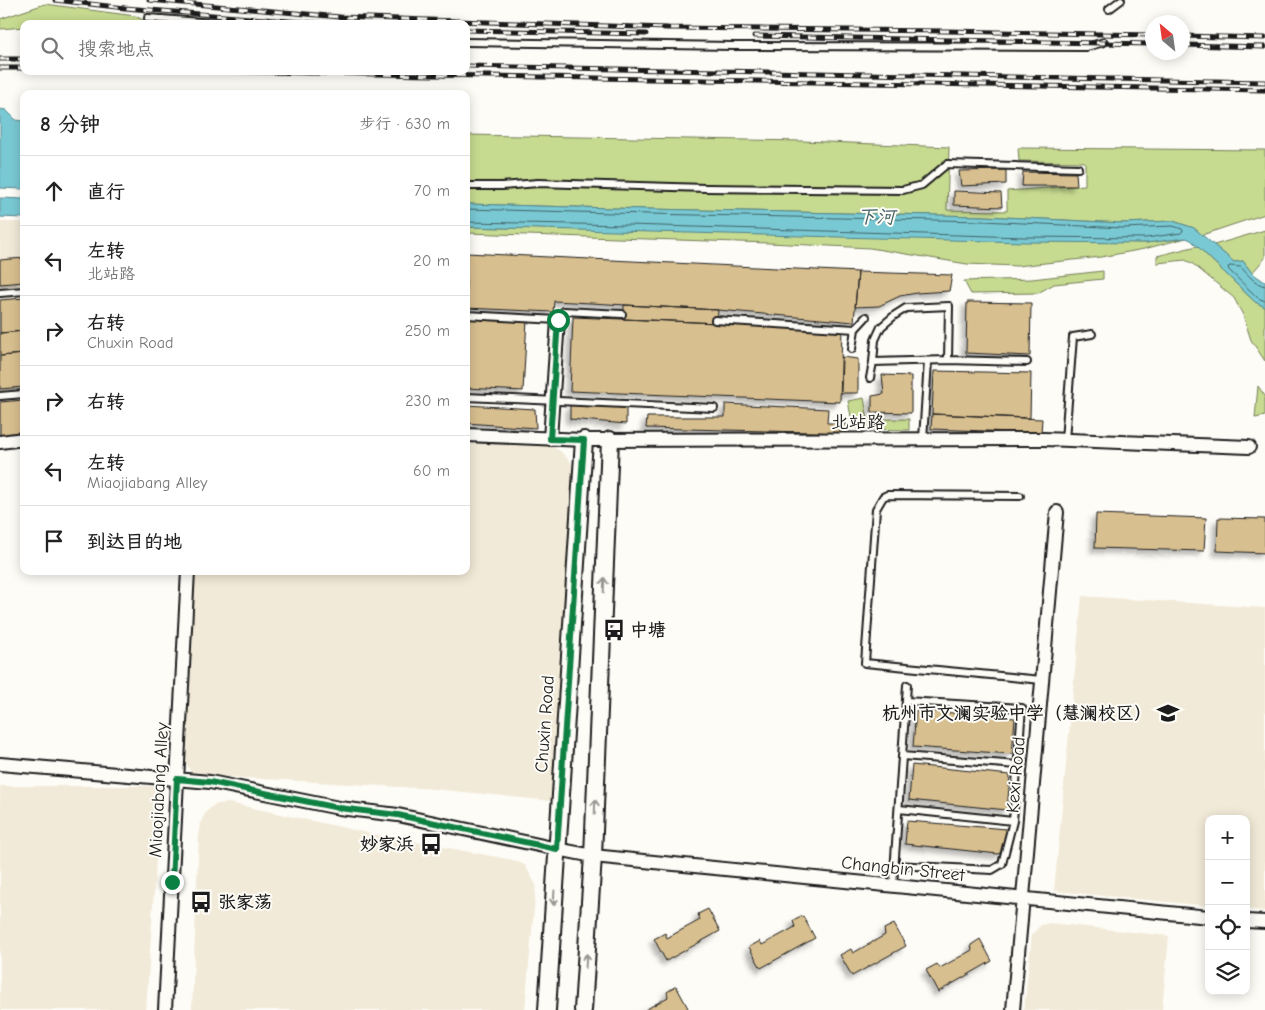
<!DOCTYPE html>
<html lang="zh">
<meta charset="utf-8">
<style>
body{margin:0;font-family:"Comic Neue","LXGW WenKai TC",sans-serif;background:#f2f2f2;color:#222}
.controls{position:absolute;right:15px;bottom:15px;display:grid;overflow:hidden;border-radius:10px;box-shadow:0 2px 12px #0003}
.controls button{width:45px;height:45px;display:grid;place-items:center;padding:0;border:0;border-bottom:1px solid #e0e0e0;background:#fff;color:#222;font:25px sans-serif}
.compass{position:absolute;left:1145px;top:15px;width:45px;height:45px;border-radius:50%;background:#fff;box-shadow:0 2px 12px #0003;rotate:331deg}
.stop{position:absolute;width:15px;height:15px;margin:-11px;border:4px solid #0b8043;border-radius:50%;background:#fff}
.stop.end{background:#0b8043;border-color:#fff;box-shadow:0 1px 5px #0008}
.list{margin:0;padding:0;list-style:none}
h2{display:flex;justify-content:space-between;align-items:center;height:65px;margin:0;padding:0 20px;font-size:21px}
h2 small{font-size:16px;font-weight:400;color:#767676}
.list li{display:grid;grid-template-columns:32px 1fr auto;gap:15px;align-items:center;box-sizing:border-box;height:70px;padding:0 20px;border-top:1px solid #e0e0e0}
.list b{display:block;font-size:19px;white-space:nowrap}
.list p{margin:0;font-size:16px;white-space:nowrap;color:#767676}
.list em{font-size:16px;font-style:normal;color:#767676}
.icon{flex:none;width:28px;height:28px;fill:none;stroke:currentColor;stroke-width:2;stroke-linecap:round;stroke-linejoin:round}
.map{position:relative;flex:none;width:1265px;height:1010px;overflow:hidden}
.search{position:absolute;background:#fff;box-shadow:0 2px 12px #0003;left:20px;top:20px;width:450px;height:55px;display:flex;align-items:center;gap:12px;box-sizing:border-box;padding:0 18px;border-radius:10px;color:#767676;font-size:19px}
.panel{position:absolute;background:#fff;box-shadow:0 2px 12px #0003;left:20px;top:90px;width:450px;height:485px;border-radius:10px}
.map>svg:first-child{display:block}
</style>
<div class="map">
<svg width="1265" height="1010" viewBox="0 0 1265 1010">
<defs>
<filter id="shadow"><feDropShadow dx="-4.5" dy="4.5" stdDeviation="2.5" flood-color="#0004"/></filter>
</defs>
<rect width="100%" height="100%" fill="#fdfcf7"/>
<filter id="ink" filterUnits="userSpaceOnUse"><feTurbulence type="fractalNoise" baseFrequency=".02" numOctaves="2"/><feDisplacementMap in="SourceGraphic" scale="10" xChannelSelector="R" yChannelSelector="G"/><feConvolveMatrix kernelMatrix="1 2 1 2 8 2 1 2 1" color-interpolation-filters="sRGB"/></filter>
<g filter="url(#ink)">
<!-- built -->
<path fill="#f2ead8" d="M0,222H24V437L0,439Z
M466,443L550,446L559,450L571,462L577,485L571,786L552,801L434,789L196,775L191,772L186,763L194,571H466Z
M1082,596L1265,608V911L1246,909V819H1209V906L1054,891Z
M0,786H161L146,1010H0Z
M229,803L368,833L513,860L525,865L536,885L525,1010H192L199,830L202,819L207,811L215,804Z
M1050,923L1169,936L1162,1010H1024L1032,934L1041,925Z"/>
<!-- green -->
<path fill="#c7db90" stroke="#727c56" d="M45,4L135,16L145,21V24H24V27L0,29V19Z
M466,135L802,141L949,147L947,210L1007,211V191L1085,185V162L1019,161L1018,148L1265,150V214L1202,235L1194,228L1173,221L1123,223L984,216L649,209L466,204Z
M466,227L1146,243L1186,238L1144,249L1101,257L1017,266L967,264L870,248L769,243L466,233Z
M1265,230V258L1252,273L1243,261L1234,262L1214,245Z
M1197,246L1255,302L1265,307V361L1251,340L1243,315L1234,298L1193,264L1185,260L1157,263V256Z
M1103,271V279L1054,284L1038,293L971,294L964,281L1032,279Z
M1258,386L1265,396V416L1255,418Z
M864,398L868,419H909V430L861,429L853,427L848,401Z"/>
<!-- water -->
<path fill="#79c9d4" stroke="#54848a" d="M0,109L6,110L16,120L24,121V189L0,188Z
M0,198L24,199V218L0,217Z
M466,204L649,209L984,216L1123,223L1173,221L1194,228L1234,262L1243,261L1252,273L1265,282V307L1255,302L1191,240L1186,238L1146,243L1024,242L466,227Z"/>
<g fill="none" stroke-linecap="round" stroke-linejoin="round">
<!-- shore -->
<path stroke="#416166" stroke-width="1" d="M466,209L648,214L983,221L1123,228L1173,226L1182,229L1183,231L1181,233L1146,238L1024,237L628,225L466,222
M1265,286C1255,284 1247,274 1241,267L1230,266L1228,267L1229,270L1258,298L1265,301"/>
</g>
<!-- building -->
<path fill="#d8bf8f" stroke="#1c1c1c" filter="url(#shadow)" d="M1006,170V184L961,186L959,171Z
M1023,172L1076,173L1077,186H1022Z
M954,191L1001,193L1002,207L954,205Z
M466,253L858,272L854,322L718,310L554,301L553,312L466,308Z
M24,258V282L0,284V260Z
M858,272L952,275L949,291L917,293L900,296L879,306L855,307Z
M24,298V331L0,333V300Z
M967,302L1031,303L1030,356L966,353Z
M624,305L718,310L717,323L624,319Z
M466,317L527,319L523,391L466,388Z
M573,317L842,328L840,402L570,391Z
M24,331V354L0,356V333Z
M24,354V387L0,389V356Z
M842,357L858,359V393H841Z
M934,371L1031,373L1030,418L932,414Z
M882,375L911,376V413L872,412V396L884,394Z
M24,400V433L0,435V402Z
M725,404L828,409L827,423H845L846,433L646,428L647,417H725Z
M466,405L535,409L536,428L466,423Z
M570,405L626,408V424L570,419Z
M932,414L1042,419L1041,433L931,429Z
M1096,514L1206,518L1204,551L1095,548Z
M1218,518L1265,519V553L1217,551Z
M916,710L1015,718L1012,754L913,747Z
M912,765L1010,775L1007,810L909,800Z
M907,821L1007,829L1005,848L1004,851L998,854L905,844Z
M708,909L720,931L666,961L654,939L665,933L667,938L700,920L698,914Z
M803,916L815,938L761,968L749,947L760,941L762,945L795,927L793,921Z
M894,924L906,946L852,976L840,955L851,949L853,953L885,935L884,929Z
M980,939L992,961L938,992L926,970L937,964L940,968L972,950L971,945Z
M676,986L688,1008L685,1010H645L668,997L667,992Z"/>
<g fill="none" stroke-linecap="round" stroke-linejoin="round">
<!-- service casing -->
<g stroke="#1c1c1c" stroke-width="10">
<path id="service" d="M1109,9L1121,0
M148,18L226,24
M466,42L733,46L1086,47L1104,42
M466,186H502L538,183L706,188L903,190L922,185L947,164L1078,168
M0,293L24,291
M466,315L558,320L564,311L622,314
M715,320L855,329L866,317
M852,349L855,329
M948,360L949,306L906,308L895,315L881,327L875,340L873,362L948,360L1027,362
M870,378L873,362
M0,396L24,394
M466,397L714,408
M923,439L928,361
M1065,440L1073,337L1092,334
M1020,496L887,495L883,497L876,509L865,663L1042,680
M902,756L1018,765
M899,809L1013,821
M895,865L992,870L1002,864L1013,821L1022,708L906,701
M893,886L907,685"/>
</g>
<!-- minor casing -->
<g stroke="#1c1c1c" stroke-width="16">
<path id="minor" d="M466,435L584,440L1044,439L1249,447
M550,439L558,320
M0,442L24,439
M0,764L210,782L339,808L398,815L557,849L593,856L1209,917
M1246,921L1265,922
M165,1010L188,571
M1013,1010L1057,512"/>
</g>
<!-- tertiary casing -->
<g stroke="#1c1c1c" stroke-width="20">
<path id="tertiary" d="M547,1010L584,440
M583,1010L593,856L610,440"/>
</g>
<!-- service -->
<use href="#service" stroke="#fdfcf7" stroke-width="6"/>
<!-- minor -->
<use href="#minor" stroke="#fdfcf7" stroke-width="12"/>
<!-- tertiary -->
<use href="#tertiary" stroke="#fdfcf7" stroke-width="16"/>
<!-- rail casing -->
<g stroke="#1c1c1c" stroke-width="5">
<path id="rail" d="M55,0L125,8L325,24
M149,0L340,17L668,28L946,31L1152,35
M466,30L646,34
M754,36L1152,44
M1182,36L1265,38
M1182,45L1265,47
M0,59H24
M466,66L1265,82
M0,68H24
M204,71L1265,90"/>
</g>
<!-- rail -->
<use href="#rail" stroke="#fdfcf7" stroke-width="3" stroke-dasharray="9" stroke-linecap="butt"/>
</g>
<!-- one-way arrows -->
<defs><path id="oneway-shaft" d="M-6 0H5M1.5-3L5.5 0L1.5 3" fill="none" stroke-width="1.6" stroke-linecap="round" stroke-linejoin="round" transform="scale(1.25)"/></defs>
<g stroke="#989794">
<use href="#oneway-shaft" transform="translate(604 585) rotate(-88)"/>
<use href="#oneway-shaft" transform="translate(595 807) rotate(-88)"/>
<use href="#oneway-shaft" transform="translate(554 898) rotate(93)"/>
<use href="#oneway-shaft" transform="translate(586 961) rotate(-86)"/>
</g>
</g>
<g fill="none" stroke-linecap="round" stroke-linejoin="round" filter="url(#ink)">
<!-- route -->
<path stroke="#0b8043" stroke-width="6" d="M172,882L177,779L210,782L339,808L398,815L557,849L584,440L550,439L558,320"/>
</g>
<!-- icons -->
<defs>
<g id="bus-bare" transform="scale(1.725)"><path d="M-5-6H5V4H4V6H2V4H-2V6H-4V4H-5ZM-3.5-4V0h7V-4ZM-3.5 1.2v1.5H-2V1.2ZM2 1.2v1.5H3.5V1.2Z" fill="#1c1c1c" stroke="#fdfcf7" stroke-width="2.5" paint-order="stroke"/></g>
<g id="school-bare" transform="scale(1.725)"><path d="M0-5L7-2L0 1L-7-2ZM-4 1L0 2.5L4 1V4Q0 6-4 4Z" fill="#1c1c1c" stroke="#fdfcf7" stroke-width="2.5" paint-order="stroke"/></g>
</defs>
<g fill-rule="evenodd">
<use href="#bus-bare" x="614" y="630"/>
<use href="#school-bare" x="1168" y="713"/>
<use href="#bus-bare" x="431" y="844"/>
<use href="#bus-bare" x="201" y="902"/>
</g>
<g text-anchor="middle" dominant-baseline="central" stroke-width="4" stroke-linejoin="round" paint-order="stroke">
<!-- street labels -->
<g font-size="18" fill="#1c1c1c" stroke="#fdfcf7">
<text x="858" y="422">北站路</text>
<text transform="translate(545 724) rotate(-86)">Chuxin Road</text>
<text transform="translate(1016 775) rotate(-85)">Kexi Road</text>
<text transform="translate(159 790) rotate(-87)">Miaojiabang Alley</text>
<text transform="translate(903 869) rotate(6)">Changbin Street</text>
</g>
<!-- poi labels -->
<g font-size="18" font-weight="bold" fill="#1c1c1c" stroke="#fdfcf7" text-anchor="start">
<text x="630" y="630">中塘</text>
<text x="1152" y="713" text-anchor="end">杭州市文澜实验中学（慧澜校区）</text>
<text x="414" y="844" text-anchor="end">妙家浜</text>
<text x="218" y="902">张家荡</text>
</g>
<!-- water labels -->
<g font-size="19" font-style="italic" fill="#416166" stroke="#fdfcf7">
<text transform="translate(876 217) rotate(1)">下河</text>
</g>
</g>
</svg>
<div class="controls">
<button>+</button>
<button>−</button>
<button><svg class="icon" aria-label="locate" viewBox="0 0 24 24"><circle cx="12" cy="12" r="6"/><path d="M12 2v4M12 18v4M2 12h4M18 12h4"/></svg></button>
<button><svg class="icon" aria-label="layers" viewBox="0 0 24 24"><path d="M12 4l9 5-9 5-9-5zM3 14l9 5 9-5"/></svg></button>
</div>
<svg class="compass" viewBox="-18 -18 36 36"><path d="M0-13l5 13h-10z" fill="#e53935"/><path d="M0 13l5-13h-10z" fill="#767676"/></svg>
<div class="stop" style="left:558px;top:320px"></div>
<div class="stop end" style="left:172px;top:882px"></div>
<div class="search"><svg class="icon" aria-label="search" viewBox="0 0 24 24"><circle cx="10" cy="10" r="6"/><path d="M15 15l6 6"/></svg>搜索地点</div>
<section class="panel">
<h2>8 分钟<small>步行 · 630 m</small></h2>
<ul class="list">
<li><svg class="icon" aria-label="ahead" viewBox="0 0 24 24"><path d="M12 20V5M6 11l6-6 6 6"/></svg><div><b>直行</b></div><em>70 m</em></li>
<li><svg class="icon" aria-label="left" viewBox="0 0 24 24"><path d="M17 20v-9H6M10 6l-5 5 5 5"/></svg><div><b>左转</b><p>北站路</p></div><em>20 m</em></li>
<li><svg class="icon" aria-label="right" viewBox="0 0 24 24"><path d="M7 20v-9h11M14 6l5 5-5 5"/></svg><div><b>右转</b><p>Chuxin Road</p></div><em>250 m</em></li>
<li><svg class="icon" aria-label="right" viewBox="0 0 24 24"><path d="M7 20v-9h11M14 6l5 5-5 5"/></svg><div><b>右转</b></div><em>230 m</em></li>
<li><svg class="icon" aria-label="left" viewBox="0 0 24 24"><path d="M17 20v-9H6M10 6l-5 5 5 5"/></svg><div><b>左转</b><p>Miaojiabang Alley</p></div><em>60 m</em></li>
<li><svg class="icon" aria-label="arrive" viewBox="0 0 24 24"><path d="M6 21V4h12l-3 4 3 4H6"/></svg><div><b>到达目的地</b></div></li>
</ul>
</section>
</div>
